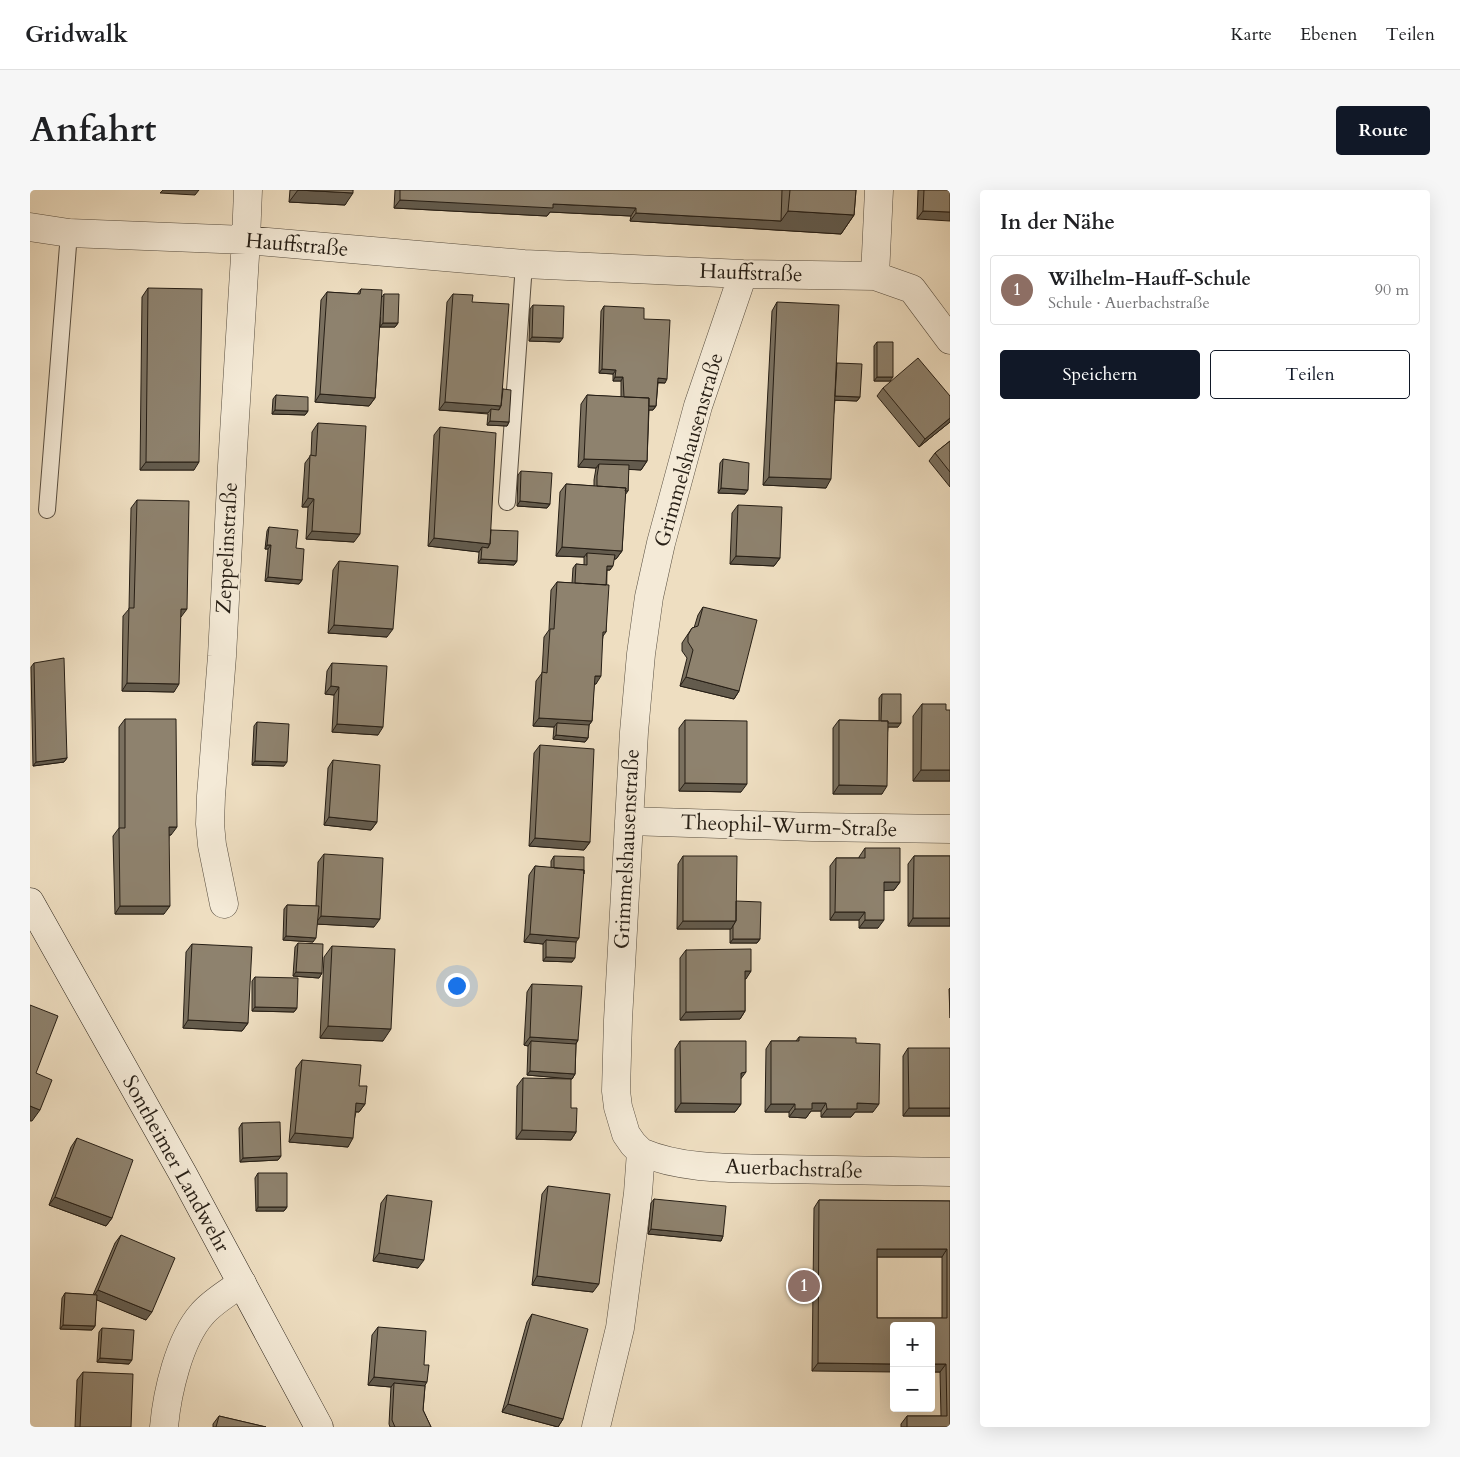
<!DOCTYPE html>
<html lang="de">
<meta charset="utf-8">
<style>
body{margin:0;font-family:Cardo,serif;background:#f6f6f6;color:#202124}
.controls{position:absolute;right:15px;bottom:15px;display:grid;overflow:hidden;border-radius:5px;box-shadow:0 5px 20px #0002}
.controls button{width:45px;height:45px;display:grid;place-items:center;padding:0;border:0;border-bottom:1px solid #e0e0e0;background:#fff;color:#202124;font:25px sans-serif}
.you{position:absolute;left:426px;top:795px;width:18px;height:18px;margin:-12px;border:4px solid #fff;border-radius:50%;background:#1a73e8;box-shadow:0 0 0 8px #1a73e833}
.badge{display:grid;place-items:center;width:32px;height:32px;border-radius:50%;background:#111827;color:#fff;font-size:16px;font-weight:700}
.pin{position:absolute;translate:-50% -50%;border:2px solid #fff;box-shadow:0 1px 5px #0006}
.list{margin:0;padding:0;list-style:none}
h2{display:flex;justify-content:space-between;align-items:center;height:65px;margin:0;padding:0 20px;font-size:21px}
h2 small{font-size:16px;font-weight:400;color:#757577}
.list li{display:grid;grid-template-columns:32px 1fr auto;gap:15px;align-items:center;box-sizing:border-box;height:70px;margin:0 10px 10px;padding:0 10px;border:1px solid #e0e0e0;border-radius:5px}
.list b{display:block;font-size:19px;white-space:nowrap}
.list p{margin:0;font-size:16px;white-space:nowrap;color:#757577}
.list em{font-size:16px;font-style:normal;color:#757577}
.actions{display:flex;gap:10px;padding:15px 20px}
.actions a{flex:1;padding:11px 0;border:1px solid #111827;border-radius:5px;text-align:center;font-size:18px;color:#111827}
.actions .main{background:#111827;color:#fff}
.map{position:relative;flex:none;width:920px;height:1237px;overflow:hidden;border-radius:5px}
header{display:flex;align-items:center;gap:30px;box-sizing:border-box;height:70px;padding:0 25px;background:#fff;border-bottom:1px solid #e0e0e0}
header strong{font-size:24px}
nav{display:flex;gap:28px;margin-inline-start:auto;font-size:18px}
.intro{display:flex;align-items:center;justify-content:space-between;box-sizing:border-box;height:120px;padding:0 30px}
h1{margin:0;font-size:35px}
.button{padding:12px 22px;border-radius:5px;background:#111827;color:#fff;font-size:18px;font-weight:700}
main{display:flex;gap:30px;padding:0 30px}
aside{flex:1;background:#fff;border-radius:5px;box-shadow:0 5px 20px #0002}
.map>svg:first-child{display:block}
</style>
<header>
<strong>Gridwalk</strong>
<nav><a>Karte</a><a>Ebenen</a><a>Teilen</a></nav>
</header>
<div class="intro"><h1>Anfahrt</h1><a class="button">Route</a></div>
<main>
<div class="map">
<svg width="920" height="1237" viewBox="0 0 920 1237">
<rect width="100%" height="100%" fill="#eedec1"/>
<filter id="stains"><feTurbulence type="fractalNoise" baseFrequency=".004" numOctaves="4"/><feColorMatrix values="0 0 0 0 .2 0 0 0 0 .09 0 0 0 0 .02 0 0 0 .5 -.17"/></filter>
<radialGradient id="worn" r=".72"><stop offset=".6" stop-color="#630" stop-opacity="0"/><stop offset="1" stop-color="#630" stop-opacity=".3"/></radialGradient>
<g fill="none" stroke-linecap="round" stroke-linejoin="round">
<!-- lane casing -->
<g stroke="#584e40" stroke-width="18">
<path id="lane" d="M477,312L494,74
M17,320L39,43"/>
</g>
<!-- street casing -->
<g stroke="#584e40" stroke-width="29">
<path id="street" d="M0,37L39,43L216,50L494,74L713,84L845,86L882,99L920,150
M845,86L849,0
M599,631L782,637L920,639
M194,714L182,655L180,634L181,606L192,466L202,276L216,50L218,0
M611,962C653,980 704,978 749,979C806,980 863,981 920,982
M134,1237C137,1203 149,1150 172,1124C182,1112 199,1102 212,1093
M566,1237L590,1138L608,1003L611,962L603,954L596,944L588,917L586,901L588,830L604,542L611,464L619,407L631,353L668,216L713,84"/>
</g>
<!-- secondary casing -->
<g stroke="#261e15" stroke-width="29">
<path id="secondary" d="M0,712L153,984L289,1237"/>
</g>
<!-- lane -->
<use href="#lane" stroke="#f4ead7" stroke-width="16"/>
<!-- street -->
<use href="#street" stroke="#f4ead7" stroke-width="28"/>
<!-- secondary -->
<use href="#secondary" stroke="#f4ead7" stroke-width="28"/>
</g>
<!-- wall -->
<path fill="#7a705f" stroke="#261e15" fill-rule="evenodd" d="M260,0H323L315,15L259,12Z
M365,0H826L824,25L811,44L600,31L601,26L520,22L517,26L364,18Z
M888,0H920L887,29Z
M118,98L164,280H110L112,107Z
M331,99L352,107L354,104L368,133L365,137H350V127L345,208L339,216L285,212L291,110L297,102L327,104Z
M423,104L442,112L473,199L479,232L477,236L457,235L458,224L409,220L417,112Z
M747,112L807,173L830,207L827,211L805,210L796,298L733,295L742,121Z
M503,115L530,152L499,151L500,119Z
M574,116L614,129L635,193H628L626,216L623,220H619L617,271L611,280L598,279V301L595,305L592,361L586,369H584L580,380H577L576,442L573,446L566,494H564L562,531L559,535L558,548L555,552L523,549L524,537L503,536L506,491L512,483L514,447L519,440L521,400L527,392L542,393L543,378L546,374L554,375V367L526,366L530,302L536,294L564,296V290L566,278L548,277L551,214L557,205L591,207V191H583V184L569,183L571,121Z
M847,152L860,191H844V156Z
M853,198L920,206V232L889,257L847,206Z
M246,205L278,221L275,225L242,224L243,209Z
M288,233L324,352L276,349L278,317H272L275,273L281,265L282,242Z
M410,237L461,340L487,371L484,375L448,373L449,362L398,356L404,245Z
M920,251V297L899,271L905,263Z
M693,269L715,304L688,303L690,273Z
M491,281L520,314L517,318L487,316L488,285Z
M107,310L151,427H150L144,502L92,501L93,426L99,419L101,318Z
M708,315L750,368L744,376L700,374L702,323Z
M239,337L266,358L272,390L269,394L235,391L238,359H235L237,341Z
M309,371L357,447L298,443L303,380Z
M673,417L709,501L704,509L650,496L657,468L652,461V453L662,438H664L668,425Z
M4,473L37,568L34,572L3,576L1,477Z
M302,473L348,545L302,542L304,505L295,504L297,481Z
M852,504L868,537H858L852,604H803V538L809,530L849,531V508Z
M892,514L916,520L920,591H883V526Z
M95,529L141,645H139L134,724H85L83,646L89,638V537Z
M655,530L711,602L649,601V538Z
M227,532L254,576L222,575L224,536Z
M510,555L560,652L554,660L499,656L504,563Z
M303,570L347,632L341,640L294,635L298,578Z
M835,658L870,692L864,700H854L848,738H829V730H800V676L806,668H829V667Z
M294,664L344,737L287,734L283,752L253,750L254,719L257,715L286,716L288,672Z
M524,666L546,752L542,772L513,771V754L494,752L499,685L505,676L521,678V671Z
M653,666L706,711L730,749L727,753H700V739H647L648,674Z
M884,666H920V736H878V674Z
M268,753L292,783L289,788L263,786L265,757Z
M162,754L218,833L212,841L153,838L156,762Z
M302,756L353,851L290,848L294,767Z
M656,760L721,781L715,789V821L710,829L650,830V768Z
M225,787L267,818L264,822L222,821V791Z
M502,794L548,850L546,854L545,884L542,889L497,885L498,856L494,855L497,802Z
M920,798V828L919,799Z
M769,847L826,853L843,922H825L821,927H791V921H781L776,928L759,927V922H735L736,859L741,851H766Z
M650,851L711,914L705,922H645V859Z
M878,858L920,926H873V866Z
M272,870L329,896L335,914L329,922H326L318,957L259,952L266,878Z
M493,888L541,918L546,942L541,950L486,949L487,896Z
M212,933L251,966L248,970L210,972L209,938Z
M47,948L82,1028L76,1036L19,1015L41,957Z
M228,983L257,1017L254,1021H226L225,988Z
M518,996L563,1102L502,1095L512,1004Z
M357,1005L388,1078L343,1071L351,1013Z
M624,1009L693,1046L691,1051L618,1044L621,1013Z
M789,1010L920,1011V1237H871V1234L877,1226H911L910,1182H901V1136L782,1181L784,1018ZM847,1067H912V1128H847Z
M91,1045L116,1130L66,1109L65,1136L62,1140L30,1139L32,1108L35,1103L63,1105L85,1053Z
M502,1124L533,1229L528,1237L472,1222L497,1132Z
M348,1137L394,1175L395,1196L393,1220L401,1237H360L359,1234L361,1197L338,1195L342,1145Z
M72,1138L99,1174L67,1172L69,1142Z
M53,1182L101,1237H45L47,1190Z
M189,1226L236,1237H183V1234Z"/>
<!-- shaded-wall -->
<path fill="#635b4d" stroke="#261e15" d="M133,0H169L165,5L130,3Z
M268,0L323,3L315,15L259,12Z
M370,10L523,14L606,18L601,26L520,22L517,26L364,18Z
M758,21L824,25L811,44L600,31L606,23L751,31Z
M893,21L920,22V31L887,29Z
M353,133H368L365,137H350Z
M502,147L533,148L530,152L499,151Z
M572,179L586,180L583,184L569,183Z
M585,187H593L591,191H583Z
M847,187H863L860,191H844Z
M628,188L637,189L635,193L625,192Z
M290,204L345,208L339,216L285,212Z
M803,206L830,207L827,211L800,210Z
M415,212L471,216L466,224L461,219L458,223L409,220Z
M616,216H626L623,220H613Z
M245,220L278,221L275,225L242,224Z
M920,228V232L889,257L895,249Z
M460,231L479,232L477,236L457,235Z
M554,269L617,271L611,280L568,278L569,274L566,278L548,277Z
M116,272H169L164,280H110Z
M739,287L801,289L796,298L733,295Z
M691,298L718,300L715,304L688,303Z
M278,308L284,309L278,317H272Z
M490,311L520,314L517,318L487,316Z
M282,341L330,344L324,352L276,349Z
M404,348L460,354L455,362L452,357L449,362L398,356Z
M237,355H241L238,359H235Z
M532,357L592,361L586,369L557,367V363L554,367L526,366Z
M706,366L750,368L744,376L700,374Z
M451,369L487,371L484,375L448,373Z
M577,376H583L580,380H574Z
M238,387L272,390L269,394L235,391Z
M151,419H157L151,427H145Z
M304,435L363,439L357,447L298,443Z
M565,486H571L566,494H559Z
M656,487L709,501L704,509L650,496Z
M97,493L149,494L144,502L92,501Z
M301,496L309,497L304,505L295,504Z
M509,528L562,531L556,539L527,533L524,537L503,536Z
M851,532L871,533L868,537H849Z
M307,534L353,537L348,545L302,542Z
M526,545L558,548L555,552L523,549Z
M37,568L34,572L3,576L6,572Z
M225,571L257,572L254,576L222,575Z
M891,580H920V591H883Z
M655,593L717,594L711,602L649,601Z
M809,595L857,596L852,604H803Z
M299,627L347,632L341,640L294,635Z
M139,637H147L141,645H134Z
M505,648L560,652L554,660L499,656Z
M854,692H870L864,700L848,701Z
M90,716H140L134,724H85Z
M805,722H835L829,730H800Z
M291,726L350,729L344,737L285,734Z
M883,728H920V736H878Z
M835,730H854L848,738H829Z
M653,731H706L701,739H647Z
M500,744L549,748L543,756L516,750L513,754L494,752Z
M256,746L286,748L283,752L253,750Z
M703,749H730L727,753H700Z
M516,767L545,768L542,772L513,771Z
M715,781H721L716,789H709Z
M266,782L292,783L289,788L263,786Z
M225,817L267,818L264,822L222,821Z
M715,821L710,829L650,830L656,822Z
M158,830L218,833L212,841L153,838Z
M298,836L361,839L353,851L290,848Z
M500,847L548,850L543,858L501,851L498,856L494,855Z
M500,881L545,884L542,889L497,885Z
M716,882L710,890L711,883Z
M326,913L335,914L329,922L321,921Z
M651,913L711,914L705,922H645Z
M782,913H796L791,921H781L776,928L759,927L765,919Z
M827,913L849,914L843,922H825L821,927H791L797,919Z
M741,914H765L759,922H735Z
M0,916L10,920L2,931H0Z
M879,918H920V926H873Z
M492,940L546,942L541,950L486,949Z
M265,943L323,948L318,957L259,952Z
M251,966L248,970L210,972L213,968Z
M25,1007L82,1028L76,1036L19,1015Z
M228,1017H257L254,1021H226Z
M621,1039L693,1046L691,1051L618,1044Z
M847,1059H917L912,1067H841Z
M349,1063L394,1070L388,1078L343,1071Z
M507,1086L569,1094L563,1102L502,1095Z
M68,1100L122,1122L116,1130L62,1108Z
M33,1135L65,1136L62,1140L30,1139Z
M70,1168L102,1170L99,1174L67,1172Z
M788,1173L864,1174V1182L782,1181Z
M901,1174H916L910,1182H901Z
M344,1187L397,1192L392,1200L364,1193L361,1197L338,1195Z
M478,1214L533,1229L528,1237L472,1222Z"/>
<!-- building -->
<path fill="#8e826e" stroke="#261e15" fill-rule="evenodd" d="M268,0H323V3Z
M370,0H752L751,31L606,23V18L523,14V18L370,10Z
M760,0H826L824,25L758,21Z
M894,0H920V22L893,21Z
M118,98L172,99L169,272H116Z
M331,99L352,100L345,208L290,204L297,102L330,104Z
M354,104H369L368,133H353Z
M423,104L443,105L442,112L479,114L471,216L415,212Z
M747,112L809,115L801,289L739,287Z
M503,115L534,116L533,148L502,147Z
M574,116L614,118V129L640,130L637,189L628,188L626,216H619V208L594,207L593,187H585L586,180L572,179Z
M847,152H863V187H847Z
M888,168L920,206V228L895,249L853,198Z
M807,173L832,174L830,207L805,206Z
M473,199L481,200L479,232L460,231L461,219L469,220L471,216Z
M246,205L278,207V221L245,220Z
M557,205L619,208L617,271L554,269Z
M288,233L336,236L330,344L282,341L284,309L278,308L280,265L286,266Z
M410,237L466,243L460,354L404,348Z
M920,251V282L905,263Z
M693,269L719,273L718,300L691,298Z
M569,274L599,275L598,301H595L596,298L567,296V286Z
M491,281L522,283L520,314L490,311Z
M536,294L596,298L592,361L532,357Z
M107,310L159,311L157,419H151L149,494L97,493L99,418H104Z
M708,315L752,317L750,368L706,366Z
M239,337L268,340L266,358L274,359L272,390L238,387L241,355H237Z
M461,340L488,341L487,371L451,369L452,357L458,358L460,354Z
M557,363L585,365L583,376H577L576,395L545,393L546,374L557,375Z
M309,371L368,376L363,439L304,435Z
M527,392L579,395L576,442H573L571,486H565L562,531L509,528L512,482L517,483L520,439H524Z
M673,417L727,430L709,501L656,487L663,460L658,452V445L662,438L668,436Z
M34,468L37,568L6,572L4,473Z
M302,473L357,476L353,537L307,534L309,497L301,496Z
M852,504H871V533H858V531H851Z
M892,514H916V520H920V580H891Z
M95,529H146L147,637H139L140,716H90L89,638H95Z
M655,530L717,531V594L655,593Z
M809,530L858,531L857,596L809,595Z
M227,532L259,534L257,572L225,571Z
M527,533L559,535L558,548L526,545Z
M510,555L564,559L560,652L505,648Z
M303,570L350,575L347,632L299,627Z
M835,658H870V692H854V730H835V722H805L806,668H835Z
M294,664L353,668L350,729L291,726Z
M524,666L554,667V684V680L524,678Z
M653,666H707L706,731H653Z
M884,666H920V728H883Z
M505,676L554,680L549,748L500,744Z
M706,711L731,712L730,749H703V736L706,731Z
M257,715L289,716L286,748L256,746Z
M516,750L546,752L545,768L516,767Z
M268,753L293,754L292,783L266,782Z
M162,754L222,757L218,833L158,830Z
M302,756L365,759L361,839L298,836Z
M721,759V781H715V821L656,822V760Z
M225,787L268,788L267,818L225,817Z
M502,794L552,796L548,850L500,847Z
M0,815L28,826L6,883L22,890L10,920L0,916Z
M769,847L826,848V853L850,854L849,914L827,913V919H797L796,913H782V919H765V914H741V851H769Z
M501,851L546,854L545,884L500,881Z
M650,851H716V882L711,883V914L651,913Z
M878,858H920V918H879Z
M272,870L331,875L329,896H337L335,914L326,913L323,948L265,943Z
M493,888L541,889V918H547L546,942L492,940Z
M250,932L251,966L213,968L212,933Z
M47,948L103,970L82,1028L25,1007Z
M228,983H257V1017H228Z
M518,996L580,1004L569,1094L507,1086Z
M357,1005L402,1011L394,1070L349,1063Z
M624,1009L696,1016L693,1046L621,1039Z
M789,1010L920,1011V1237H877V1226H917L916,1174H901V1136H864V1174L788,1173ZM847,1059H917V1128H847Z
M91,1045L145,1068L122,1122L68,1100Z
M35,1103L67,1105L65,1136L33,1135Z
M502,1124L558,1139L533,1229L478,1214Z
M348,1137L396,1141L394,1175H399L397,1192L344,1187Z
M72,1138L104,1140L102,1170L70,1168Z
M53,1182L103,1184L101,1237H50Z
M364,1193L395,1196L393,1220L401,1237H365L362,1230Z
M189,1226L236,1237H186Z"/>
<g text-anchor="middle" dominant-baseline="central" stroke-width="4" stroke-linejoin="round" paint-order="stroke">
<!-- street labels -->
<g font-size="21" fill="#261e15" stroke="#f4ead7">
<text transform="translate(267 55) rotate(5)">Hauffstraße</text>
<text transform="translate(721 83) rotate(2)">Hauffstraße</text>
<text transform="translate(659 260) rotate(-74)">Grimmelshausenstraße</text>
<text transform="translate(197 358) rotate(-87)">Zeppelinstraße</text>
<text transform="translate(759 636) rotate(2)">Theophil-Wurm-Straße</text>
<text transform="translate(597 659) rotate(-87)">Grimmelshausenstraße</text>
<text transform="translate(146 974) rotate(61)">Sontheimer Landwehr</text>
<text transform="translate(764 979) rotate(2)">Auerbachstraße</text>
</g>
</g>
<rect width="100%" height="100%" filter="url(#stains)"/>
<rect width="100%" height="100%" fill="url(#worn)"/>
</svg>
<div class="controls">
<button>+</button>
<button>−</button>
</div>
<div class="you"></div>
<div class="pin badge" style="left:774px;top:1096px;background:#8d6e63">1</div>
</div>
<aside>
<h2>In der Nähe<small></small></h2>
<ul class="list">
<li><span class="badge" style="background:#8d6e63">1</span><div><b>Wilhelm-Hauff-Schule</b><p>Schule · Auerbachstraße</p></div><em>90 m</em></li>
</ul>
<div class="actions"><a class="main">Speichern</a><a>Teilen</a></div>
</aside>
</main>
